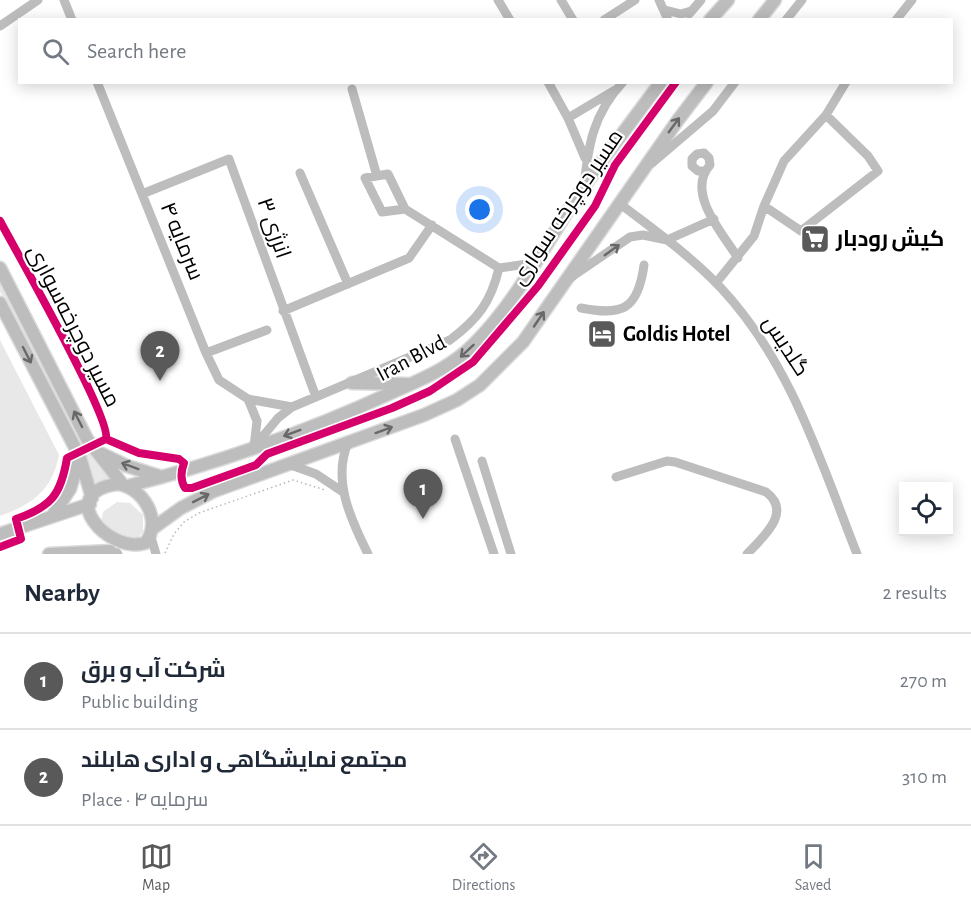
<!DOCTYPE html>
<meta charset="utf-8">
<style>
body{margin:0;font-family:"Alegreya Sans",Cairo,sans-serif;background:#f2f2f3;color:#1f2937}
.controls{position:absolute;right:18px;bottom:18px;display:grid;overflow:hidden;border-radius:0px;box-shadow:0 3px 15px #0003}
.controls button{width:54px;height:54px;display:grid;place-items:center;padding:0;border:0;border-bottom:2px solid #e0e1e3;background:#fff;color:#1f2937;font:30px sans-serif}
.you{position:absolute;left:480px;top:210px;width:21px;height:21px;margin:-15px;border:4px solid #fff;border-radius:50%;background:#1a73e8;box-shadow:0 0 0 9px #1a73e833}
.badge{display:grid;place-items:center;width:39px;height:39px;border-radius:50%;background:#595959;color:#fff;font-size:20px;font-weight:700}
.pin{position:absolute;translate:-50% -50px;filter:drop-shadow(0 2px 3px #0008)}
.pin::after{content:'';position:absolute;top:32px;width:21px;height:18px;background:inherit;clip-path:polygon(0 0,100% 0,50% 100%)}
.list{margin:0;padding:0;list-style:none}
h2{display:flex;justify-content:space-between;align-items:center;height:78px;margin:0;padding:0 24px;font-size:26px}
h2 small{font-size:20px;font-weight:400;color:#747a83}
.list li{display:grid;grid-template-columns:39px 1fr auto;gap:18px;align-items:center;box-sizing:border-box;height:96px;padding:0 24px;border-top:2px solid #e0e1e3}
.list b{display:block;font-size:22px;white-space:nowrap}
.list p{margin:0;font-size:20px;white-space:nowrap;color:#747a83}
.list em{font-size:20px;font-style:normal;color:#747a83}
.icon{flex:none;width:33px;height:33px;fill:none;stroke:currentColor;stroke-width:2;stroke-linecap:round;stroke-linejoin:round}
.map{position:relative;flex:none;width:971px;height:554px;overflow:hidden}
.search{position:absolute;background:#fff;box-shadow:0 3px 15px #0003;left:18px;right:18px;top:18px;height:66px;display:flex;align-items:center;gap:15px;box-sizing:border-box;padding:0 21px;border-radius:0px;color:#747a83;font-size:22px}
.sheet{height:270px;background:#fff}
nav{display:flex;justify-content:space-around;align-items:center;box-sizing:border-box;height:84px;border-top:2px solid #e0e1e3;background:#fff;font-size:16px;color:#747a83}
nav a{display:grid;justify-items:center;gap:3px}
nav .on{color:#595959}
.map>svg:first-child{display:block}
</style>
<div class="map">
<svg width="971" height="554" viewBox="0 0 971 554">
<rect width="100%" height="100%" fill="#fff"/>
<!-- green -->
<path fill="#e8e8e8" d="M0,272L110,478L94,486L80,447L0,292Z
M0,340L59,455C52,490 33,504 0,516Z
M117,502L130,503L143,515V532L135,542L100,529L103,512Z"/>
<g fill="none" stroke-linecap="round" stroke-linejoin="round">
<!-- major casing -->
<g stroke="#dbdbdb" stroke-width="15">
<path id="major" d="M710,20L728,0
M759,20L775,0
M0,268L87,439L123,485
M0,303L80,457L92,498
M352,383L407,384
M100,453L127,466L162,477
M117,484C142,486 164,521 145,543C108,554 54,493 117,484Z
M128,486C218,463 309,431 393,392C422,379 452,367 474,344C519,299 547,240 583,188C608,152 635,117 661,82
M53,515L70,489L80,457
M152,529L181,508L214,491L424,415L457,400L480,385L523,342L678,120L707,82
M0,534L90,504
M49,554L110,551"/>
</g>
<!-- path -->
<path stroke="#b8b8b8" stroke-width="1.5" stroke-dasharray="1.5 3" stroke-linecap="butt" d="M589,214L595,219
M165,553L174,534L184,522L199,513L293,480L325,490"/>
<!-- minor -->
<path stroke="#bdbdbd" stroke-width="9" d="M64,0L72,20
M498,0L510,20
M561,0L573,20
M659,0L668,20
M665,10L681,14L691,11
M689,14L701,0
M604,20L635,0
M786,20L802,0
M896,20L912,0
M0,26L38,0
M97,82L206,353L219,380L248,399L292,407
M548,82L568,118L585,158
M352,89L377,176
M568,118L615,90
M652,163L713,111L735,82
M705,171H698L692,166V159L697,154L704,153L709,158L710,165C685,193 724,235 738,258
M300,173L348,284
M584,187C588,146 593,114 623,82
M142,194L229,159L316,397
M619,203C654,230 691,256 721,288C791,363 820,460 857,554
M764,206L801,231L878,171L868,156L826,115
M405,209L382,212L365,178L388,174L405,209L499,268L534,263
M567,280L630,237L643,235L667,240L714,219
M716,283L754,236L764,206L784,161L826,115L846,82
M581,308C622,316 638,310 644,265
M283,311L409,258L432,225
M206,353L267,330
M248,399L257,421L254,447
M455,439L494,554
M348,443C332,480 351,520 368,554
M254,447L278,418L292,407L450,340C478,319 491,302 499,268
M482,461L511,554
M288,464L316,474L343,492
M616,477L667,461L675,462L766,492C793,512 763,537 747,554
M150,534L156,554
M117,553L118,554"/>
<!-- major -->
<use href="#major" stroke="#bdbdbd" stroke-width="12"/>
<!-- cycleway casing -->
<g stroke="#fff" stroke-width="11">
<path id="cycleway" d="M0,221C16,251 112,419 106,439L139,453L179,459L184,463C181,471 180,480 185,488H192L256,465L267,454L392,408L430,391L473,362L538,286L595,206L615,165L676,82
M0,547L21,539L16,519C51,507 61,495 67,458L106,439"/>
</g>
<!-- cycleway -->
<use href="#cycleway" stroke="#d6006c" stroke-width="8"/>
</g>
<!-- one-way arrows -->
<defs><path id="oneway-shaft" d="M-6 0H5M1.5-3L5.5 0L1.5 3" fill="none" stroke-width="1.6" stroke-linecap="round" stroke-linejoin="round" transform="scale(1.5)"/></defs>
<g stroke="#686868">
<use href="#oneway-shaft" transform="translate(674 125) rotate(-54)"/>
<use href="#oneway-shaft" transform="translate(612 250) rotate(-36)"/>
<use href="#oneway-shaft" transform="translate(539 319) rotate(-56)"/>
<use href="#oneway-shaft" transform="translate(467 351) rotate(137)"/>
<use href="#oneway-shaft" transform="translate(27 355) rotate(63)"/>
<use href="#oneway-shaft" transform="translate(78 419) rotate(-117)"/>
<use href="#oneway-shaft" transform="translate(384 430) rotate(-20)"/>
<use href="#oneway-shaft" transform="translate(292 433) rotate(160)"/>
<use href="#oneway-shaft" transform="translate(130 466) rotate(-160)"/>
<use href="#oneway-shaft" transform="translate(201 498) rotate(-27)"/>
</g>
<!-- icons -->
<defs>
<g id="supermarket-square" transform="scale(1.5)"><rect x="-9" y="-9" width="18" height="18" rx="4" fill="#595959" stroke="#fff"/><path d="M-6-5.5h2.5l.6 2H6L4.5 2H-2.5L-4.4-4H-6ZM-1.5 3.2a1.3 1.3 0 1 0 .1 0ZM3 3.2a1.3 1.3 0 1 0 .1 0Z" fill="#fff"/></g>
<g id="hotel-square" transform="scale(1.5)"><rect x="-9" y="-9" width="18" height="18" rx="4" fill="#595959" stroke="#fff"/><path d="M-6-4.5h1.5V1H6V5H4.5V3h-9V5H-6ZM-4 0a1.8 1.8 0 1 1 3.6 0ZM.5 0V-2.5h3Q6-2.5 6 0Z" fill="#fff"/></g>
</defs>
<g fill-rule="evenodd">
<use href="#supermarket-square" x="815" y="239"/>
<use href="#hotel-square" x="602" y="334"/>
</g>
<g text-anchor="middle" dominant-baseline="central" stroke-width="4.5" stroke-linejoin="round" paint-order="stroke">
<!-- street labels -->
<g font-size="22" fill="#000" stroke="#fff">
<text transform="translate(567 207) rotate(-56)">مسیر دوچرخه سواری</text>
<text transform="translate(274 228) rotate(71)">انرژی ۳</text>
<text transform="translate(182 241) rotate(68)">سرمایه ۴</text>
<text transform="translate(74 326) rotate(63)">مسیر دوچرخه‌سواری</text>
<text transform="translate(786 346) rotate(57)">گلدیس</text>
<text transform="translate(411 358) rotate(-28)">Iran Blvd</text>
</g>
<!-- poi labels -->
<g font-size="22" font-weight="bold" fill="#000" stroke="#fff" text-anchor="start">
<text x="836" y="239">کیش رودبار</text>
<text x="623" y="334">Goldis Hotel</text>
</g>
</g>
</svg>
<div class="controls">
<button><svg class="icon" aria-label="locate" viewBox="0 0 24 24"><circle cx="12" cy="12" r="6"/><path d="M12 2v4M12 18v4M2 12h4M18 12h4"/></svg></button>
</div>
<div class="you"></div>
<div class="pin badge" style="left:423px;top:519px">1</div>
<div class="pin badge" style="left:160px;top:381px">2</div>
<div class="search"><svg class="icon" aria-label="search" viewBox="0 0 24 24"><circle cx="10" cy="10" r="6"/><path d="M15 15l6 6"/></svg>Search here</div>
</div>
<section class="sheet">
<h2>Nearby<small>2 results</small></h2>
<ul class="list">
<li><span class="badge">1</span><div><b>شرکت آب و برق</b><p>Public building</p></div><em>270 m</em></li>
<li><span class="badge">2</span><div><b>مجتمع نمایشگاهی و اداری هابلند</b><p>Place · سرمایه ۴</p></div><em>310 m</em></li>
</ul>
</section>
<nav>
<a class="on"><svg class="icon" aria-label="map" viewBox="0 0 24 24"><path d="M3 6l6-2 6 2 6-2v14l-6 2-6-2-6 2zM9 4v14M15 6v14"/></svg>Map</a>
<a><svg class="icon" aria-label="directions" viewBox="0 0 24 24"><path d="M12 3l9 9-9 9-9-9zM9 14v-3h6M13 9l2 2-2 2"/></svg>Directions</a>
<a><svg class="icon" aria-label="saved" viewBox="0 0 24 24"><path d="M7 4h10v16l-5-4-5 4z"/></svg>Saved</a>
</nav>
